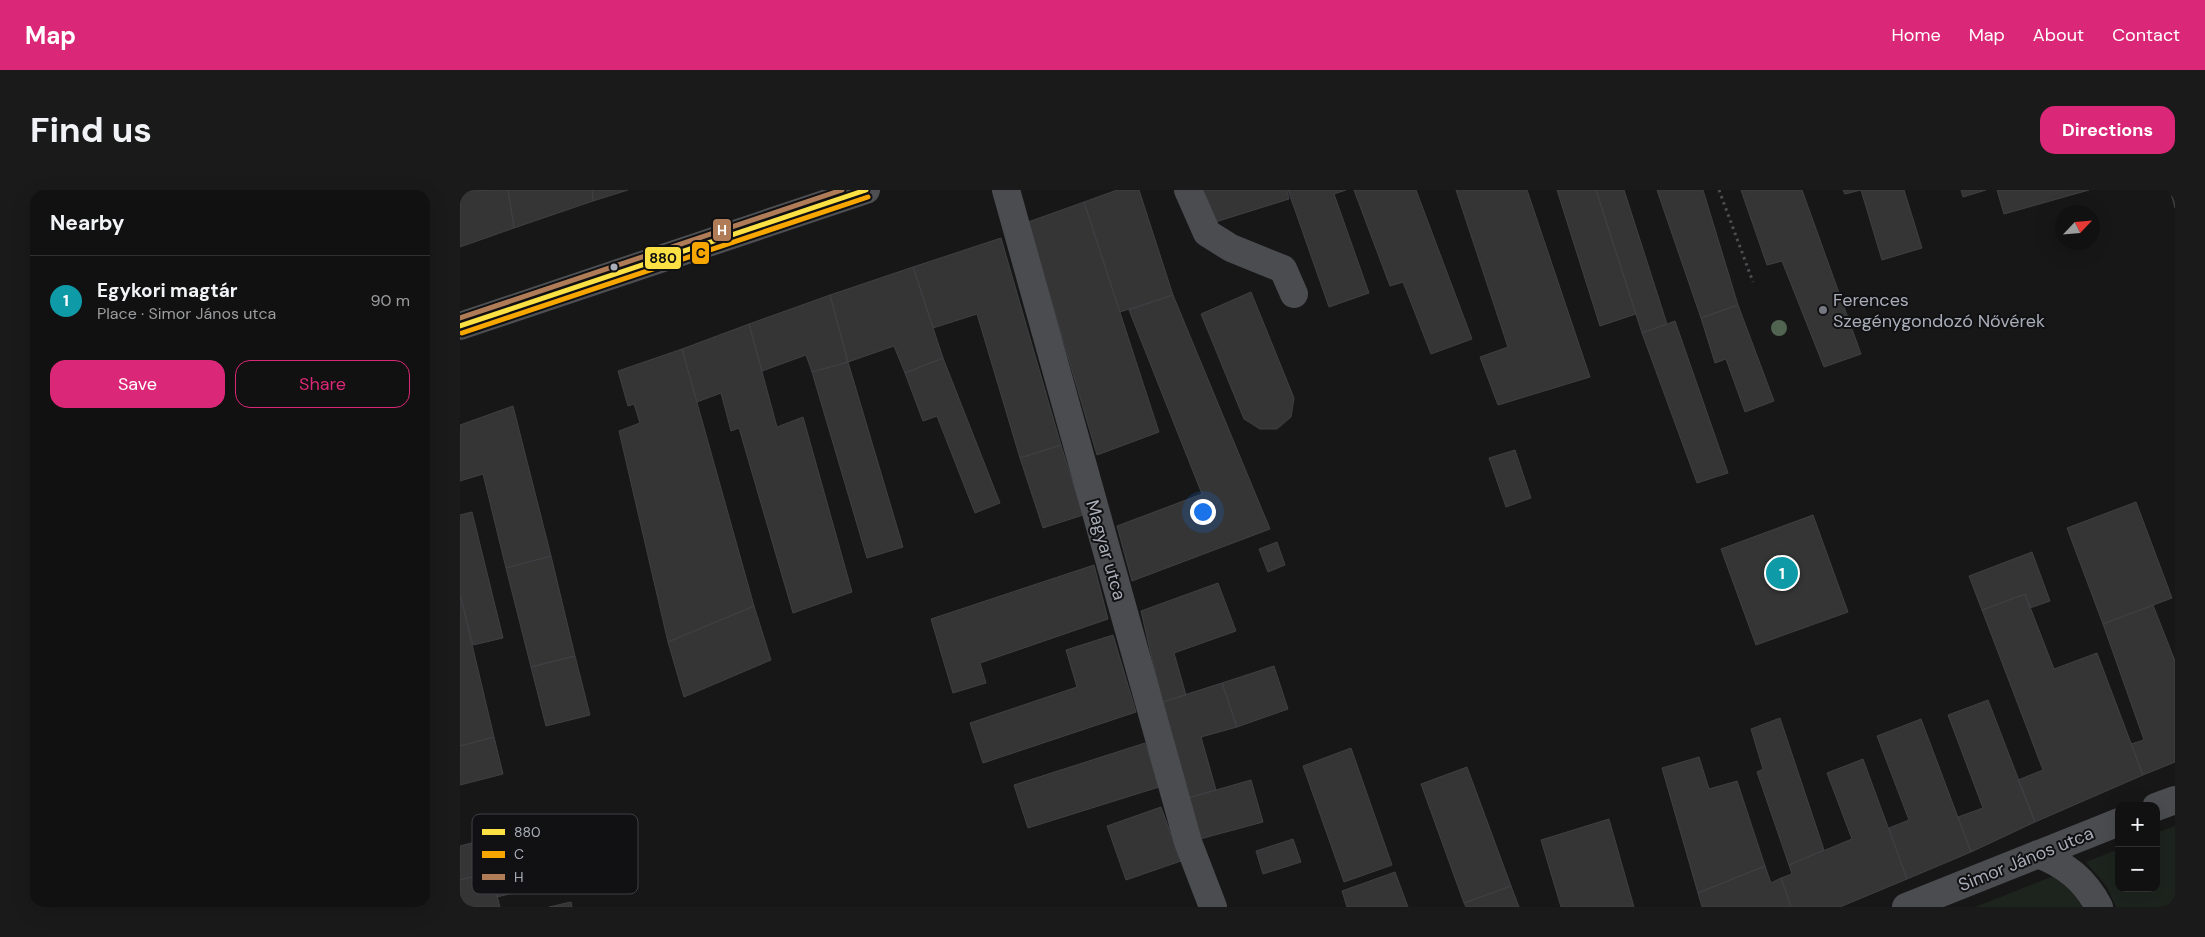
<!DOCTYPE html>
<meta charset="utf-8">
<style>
body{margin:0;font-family:"DM Sans",sans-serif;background:#1a1a1a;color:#f1f3f6}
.controls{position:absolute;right:15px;bottom:15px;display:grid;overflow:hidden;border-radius:10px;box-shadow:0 5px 20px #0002}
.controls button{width:45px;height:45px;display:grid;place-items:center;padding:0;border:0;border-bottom:1px solid #303131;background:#111;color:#f1f3f6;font:25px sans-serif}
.compass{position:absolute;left:1595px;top:15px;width:45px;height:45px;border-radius:50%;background:#111;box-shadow:0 5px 20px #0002;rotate:64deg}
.you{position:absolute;left:742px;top:321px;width:18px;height:18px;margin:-12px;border:4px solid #fff;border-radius:50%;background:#1a73e8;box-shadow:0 0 0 8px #1a73e833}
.badge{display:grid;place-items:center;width:32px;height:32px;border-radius:50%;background:#db2777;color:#fff;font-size:16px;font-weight:700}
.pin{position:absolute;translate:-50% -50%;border:2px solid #fff;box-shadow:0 1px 5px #0006}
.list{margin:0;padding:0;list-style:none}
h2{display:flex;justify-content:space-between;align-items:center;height:65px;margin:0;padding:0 20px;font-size:21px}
h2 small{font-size:16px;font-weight:400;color:#9c9d9f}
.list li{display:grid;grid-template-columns:32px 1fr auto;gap:15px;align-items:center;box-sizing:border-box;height:90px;padding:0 20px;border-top:1px solid #303131}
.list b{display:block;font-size:19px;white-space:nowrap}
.list p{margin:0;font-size:16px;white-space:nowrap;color:#9c9d9f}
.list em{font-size:16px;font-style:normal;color:#9c9d9f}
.actions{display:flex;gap:10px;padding:15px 20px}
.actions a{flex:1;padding:11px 0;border:1px solid #db2777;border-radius:15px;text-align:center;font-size:18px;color:#db2777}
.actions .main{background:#db2777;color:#fff}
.map{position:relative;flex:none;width:1715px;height:717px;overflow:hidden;border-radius:15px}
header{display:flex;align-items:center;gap:30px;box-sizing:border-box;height:70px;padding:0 25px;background:#db2777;color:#fff}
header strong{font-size:24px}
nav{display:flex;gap:28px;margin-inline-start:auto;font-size:18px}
.intro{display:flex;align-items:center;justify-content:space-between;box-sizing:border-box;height:120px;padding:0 30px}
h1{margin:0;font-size:35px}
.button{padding:12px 22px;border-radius:15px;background:#db2777;color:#fff;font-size:18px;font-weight:700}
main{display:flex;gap:30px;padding:0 30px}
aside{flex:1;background:#111;border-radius:15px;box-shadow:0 5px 20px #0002}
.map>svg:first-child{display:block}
</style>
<header>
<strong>Map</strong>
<nav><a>Home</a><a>Map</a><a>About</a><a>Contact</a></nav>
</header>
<div class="intro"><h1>Find us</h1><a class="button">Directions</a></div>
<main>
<aside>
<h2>Nearby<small></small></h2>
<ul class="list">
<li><span class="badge" style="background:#0f9aa8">1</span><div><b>Egykori magtár</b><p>Place · Simor János utca</p></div><em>90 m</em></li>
</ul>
<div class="actions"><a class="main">Save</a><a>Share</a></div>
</aside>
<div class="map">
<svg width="1715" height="717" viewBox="0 0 1715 717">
<rect width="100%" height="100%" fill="#171717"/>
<!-- green -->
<path fill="#1d241e" d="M1715,636V717H1656L1647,697L1626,672L1659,659V698H1696V643Z
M1599,684L1626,717H1515Z"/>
<!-- building -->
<path fill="#353536" stroke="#3f4043" d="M48,0L54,38L0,57V1Z
M48,0H132L133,11L54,38Z
M132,0H168L133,11Z
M657,0H679L713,105L660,122L624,12Z
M738,0H827L829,9L749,34Z
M828,0H886L874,4L909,103L869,117Z
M894,0H956L1012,149L971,164L943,92L930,96Z
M996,0H1067L1130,187L1038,215L1020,167L1048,157Z
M1097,0H1136L1176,124L1140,136Z
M1136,0H1164L1207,134L1182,143Z
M1197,0H1243L1278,115L1241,128Z
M1281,0H1342L1401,164L1364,177L1322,71L1307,75Z
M1383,0H1444L1462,58L1422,70L1401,0L1385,4Z
M1501,0H1526L1503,7Z
M1537,0H1629L1544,24Z
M1710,0H1715V18Z
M624,12L699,242L637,265L568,32Z
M541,48L601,255L560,268L517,124L473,138L453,77Z
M453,77L483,168L445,183L434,156L388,172L370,105Z
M791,102L834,208L831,227L817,239H800L784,229L741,124Z
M370,105L388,172L352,182L346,165L302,181L289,134Z
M713,105L810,339L672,391L657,336L742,304L669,120Z
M1278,115L1314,211L1285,222L1266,169L1255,173L1241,128Z
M1215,131L1268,283L1237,293L1182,143Z
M289,134L317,237L343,227L392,402L333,423L279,238L271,241L261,203L237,212L222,159Z
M222,159L294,416L208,452L159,241L180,233L174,214L168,216L158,181Z
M483,168L540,313L515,323L477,226L463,231L445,183Z
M388,172L443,357L407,368L352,182Z
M53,216L91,366L46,378L23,284L0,291V235Z
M601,255L623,325L583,338L560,268Z
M1055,260L1071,308L1046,317L1029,268Z
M1676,312L1712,408L1643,434L1607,338Z
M12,322L43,448L13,455L0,404V325Z
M1353,325L1388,422L1296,455L1261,359Z
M817,352L825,375L808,382L799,359Z
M1572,362L1590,411L1570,418L1565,404L1522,420L1509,386Z
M91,366L115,466L71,477L46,378Z
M634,375L648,429L520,473L526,493L493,503L471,429Z
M758,393L776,441L714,463L726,505L702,512L681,421Z
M0,404L34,547L0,556Z
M1565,404L1594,479L1637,463L1683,585L1575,632L1558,590L1583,580L1522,420Z
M1693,415L1715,471V572L1683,585L1671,554L1684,550L1643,434Z
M294,416L311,470L224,507L208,452Z
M653,445L676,522L523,573L510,533L617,497L606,460Z
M115,466L130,525L86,536L71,477Z
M814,476L828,519L777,537L762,493Z
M762,493L777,537L741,547L756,600L728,608L702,512Z
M1528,510L1575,632L1511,662L1498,627L1523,618L1488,525Z
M1320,528L1364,660L1329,675L1297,582L1303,579L1291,539Z
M1461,529L1511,662L1447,689L1429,638L1449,630L1417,546Z
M34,547L43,584L0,595V556Z
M685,553L699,597L568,638L554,595Z
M891,558L932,675L884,692L843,576Z
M1239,567L1249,599L1277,591L1305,676L1238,703L1202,578Z
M1403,569L1447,689L1380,717H1331L1321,688L1332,684L1329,675L1392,649L1367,583Z
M1007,577L1051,696L1004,713L961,594Z
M791,590L803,632L740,649L728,608Z
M701,617L721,671L666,690L647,636Z
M1149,629L1174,717H1101L1081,650Z
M63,640L70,672L0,690V656Z
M833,649L841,672L803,684L796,661Z
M137,659L144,698L121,702L118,687L37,707L31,682Z
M1305,676L1311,693L1321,688L1331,717H1242L1238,703Z
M31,682L40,717H0V690Z
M935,682L948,717H887L882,701Z
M1051,696L1059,717H1006L1004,713Z
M111,712L112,717H89Z"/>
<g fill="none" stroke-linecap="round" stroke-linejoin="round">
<!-- path -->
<path stroke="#4d4e52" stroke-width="3" stroke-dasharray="2.5 4" stroke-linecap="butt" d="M1259,0L1293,92"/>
<!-- minor -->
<path stroke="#4b4c50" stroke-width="28" d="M546,0L728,652L753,717
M728,0L747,43L771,58L823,79L834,104
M1696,617L1715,610
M1578,664C1606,675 1625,690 1639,717
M1446,717L1659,632"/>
<!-- major -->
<path stroke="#4d4f52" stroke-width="28" d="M0,136L406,0"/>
<!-- bus-1 casing -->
<g stroke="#111113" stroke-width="9">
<path id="bus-1" d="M0,136L406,0"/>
</g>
<!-- bus-2 casing -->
<g stroke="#111113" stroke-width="9">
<path id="bus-2" d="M2,143L408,7"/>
</g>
<!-- bus-3 casing -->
<g stroke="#111113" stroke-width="9">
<path id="bus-3" d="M0,128L382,0"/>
</g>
<!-- bus-1 -->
<use href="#bus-1" stroke="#fbe143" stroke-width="5"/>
<!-- bus-2 -->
<use href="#bus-2" stroke="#f7a600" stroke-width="5"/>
<!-- bus-3 -->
<use href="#bus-3" stroke="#b07c57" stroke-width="5"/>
</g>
<!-- trees -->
<circle fill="#506451" cx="1319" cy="138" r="8"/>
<!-- markers -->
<circle fill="#a8adb8" stroke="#111113" stroke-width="2" cx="154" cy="77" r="4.5"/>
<circle fill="#757880" stroke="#111113" stroke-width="2" cx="1363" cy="120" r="5"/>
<g text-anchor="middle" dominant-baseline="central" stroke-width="4" stroke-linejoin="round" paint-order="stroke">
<!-- poi labels -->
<g font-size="18" fill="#a8adb8" stroke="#111113" text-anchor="start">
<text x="1373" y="110">Ferences<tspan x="1373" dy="21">Szegénygondozó Nővérek</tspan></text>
</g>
<!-- street labels -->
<g font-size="18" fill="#a8adb8" stroke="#111113">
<text transform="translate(646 360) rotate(74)">Magyar utca</text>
<text transform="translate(1566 669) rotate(-22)">Simor János utca</text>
</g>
</g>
<!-- legend -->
<rect x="12" y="624" width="166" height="80" rx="8" fill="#111113" stroke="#3e4045" stroke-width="1"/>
<rect x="22" y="639" width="23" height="6" fill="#fbe143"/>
<rect x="22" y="661" width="23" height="7" fill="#f7a600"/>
<rect x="22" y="684" width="23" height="6" fill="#b07c57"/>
<g font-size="14" fill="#a8adb8">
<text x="54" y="647">880</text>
<text x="54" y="669">C</text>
<text x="54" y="692">H</text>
</g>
<g stroke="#111113" stroke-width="2">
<rect x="252" y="28" width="20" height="24" rx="5" fill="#b07c57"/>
<rect x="231" y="51" width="19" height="24" rx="5" fill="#f7a600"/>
<rect x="184" y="56" width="38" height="24" rx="5" fill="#fbe143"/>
</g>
<g font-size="14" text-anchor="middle" font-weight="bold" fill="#fff">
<text x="262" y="45">H</text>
</g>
<g font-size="14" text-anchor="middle" font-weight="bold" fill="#111">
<text x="241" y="68">C</text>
<text x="203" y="73">880</text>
</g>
</svg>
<div class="controls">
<button>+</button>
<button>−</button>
</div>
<svg class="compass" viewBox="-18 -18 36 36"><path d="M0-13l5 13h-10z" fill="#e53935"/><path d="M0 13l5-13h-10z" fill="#9c9d9f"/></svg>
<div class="you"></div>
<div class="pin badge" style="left:1322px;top:383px;background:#0f9aa8">1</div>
</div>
</main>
